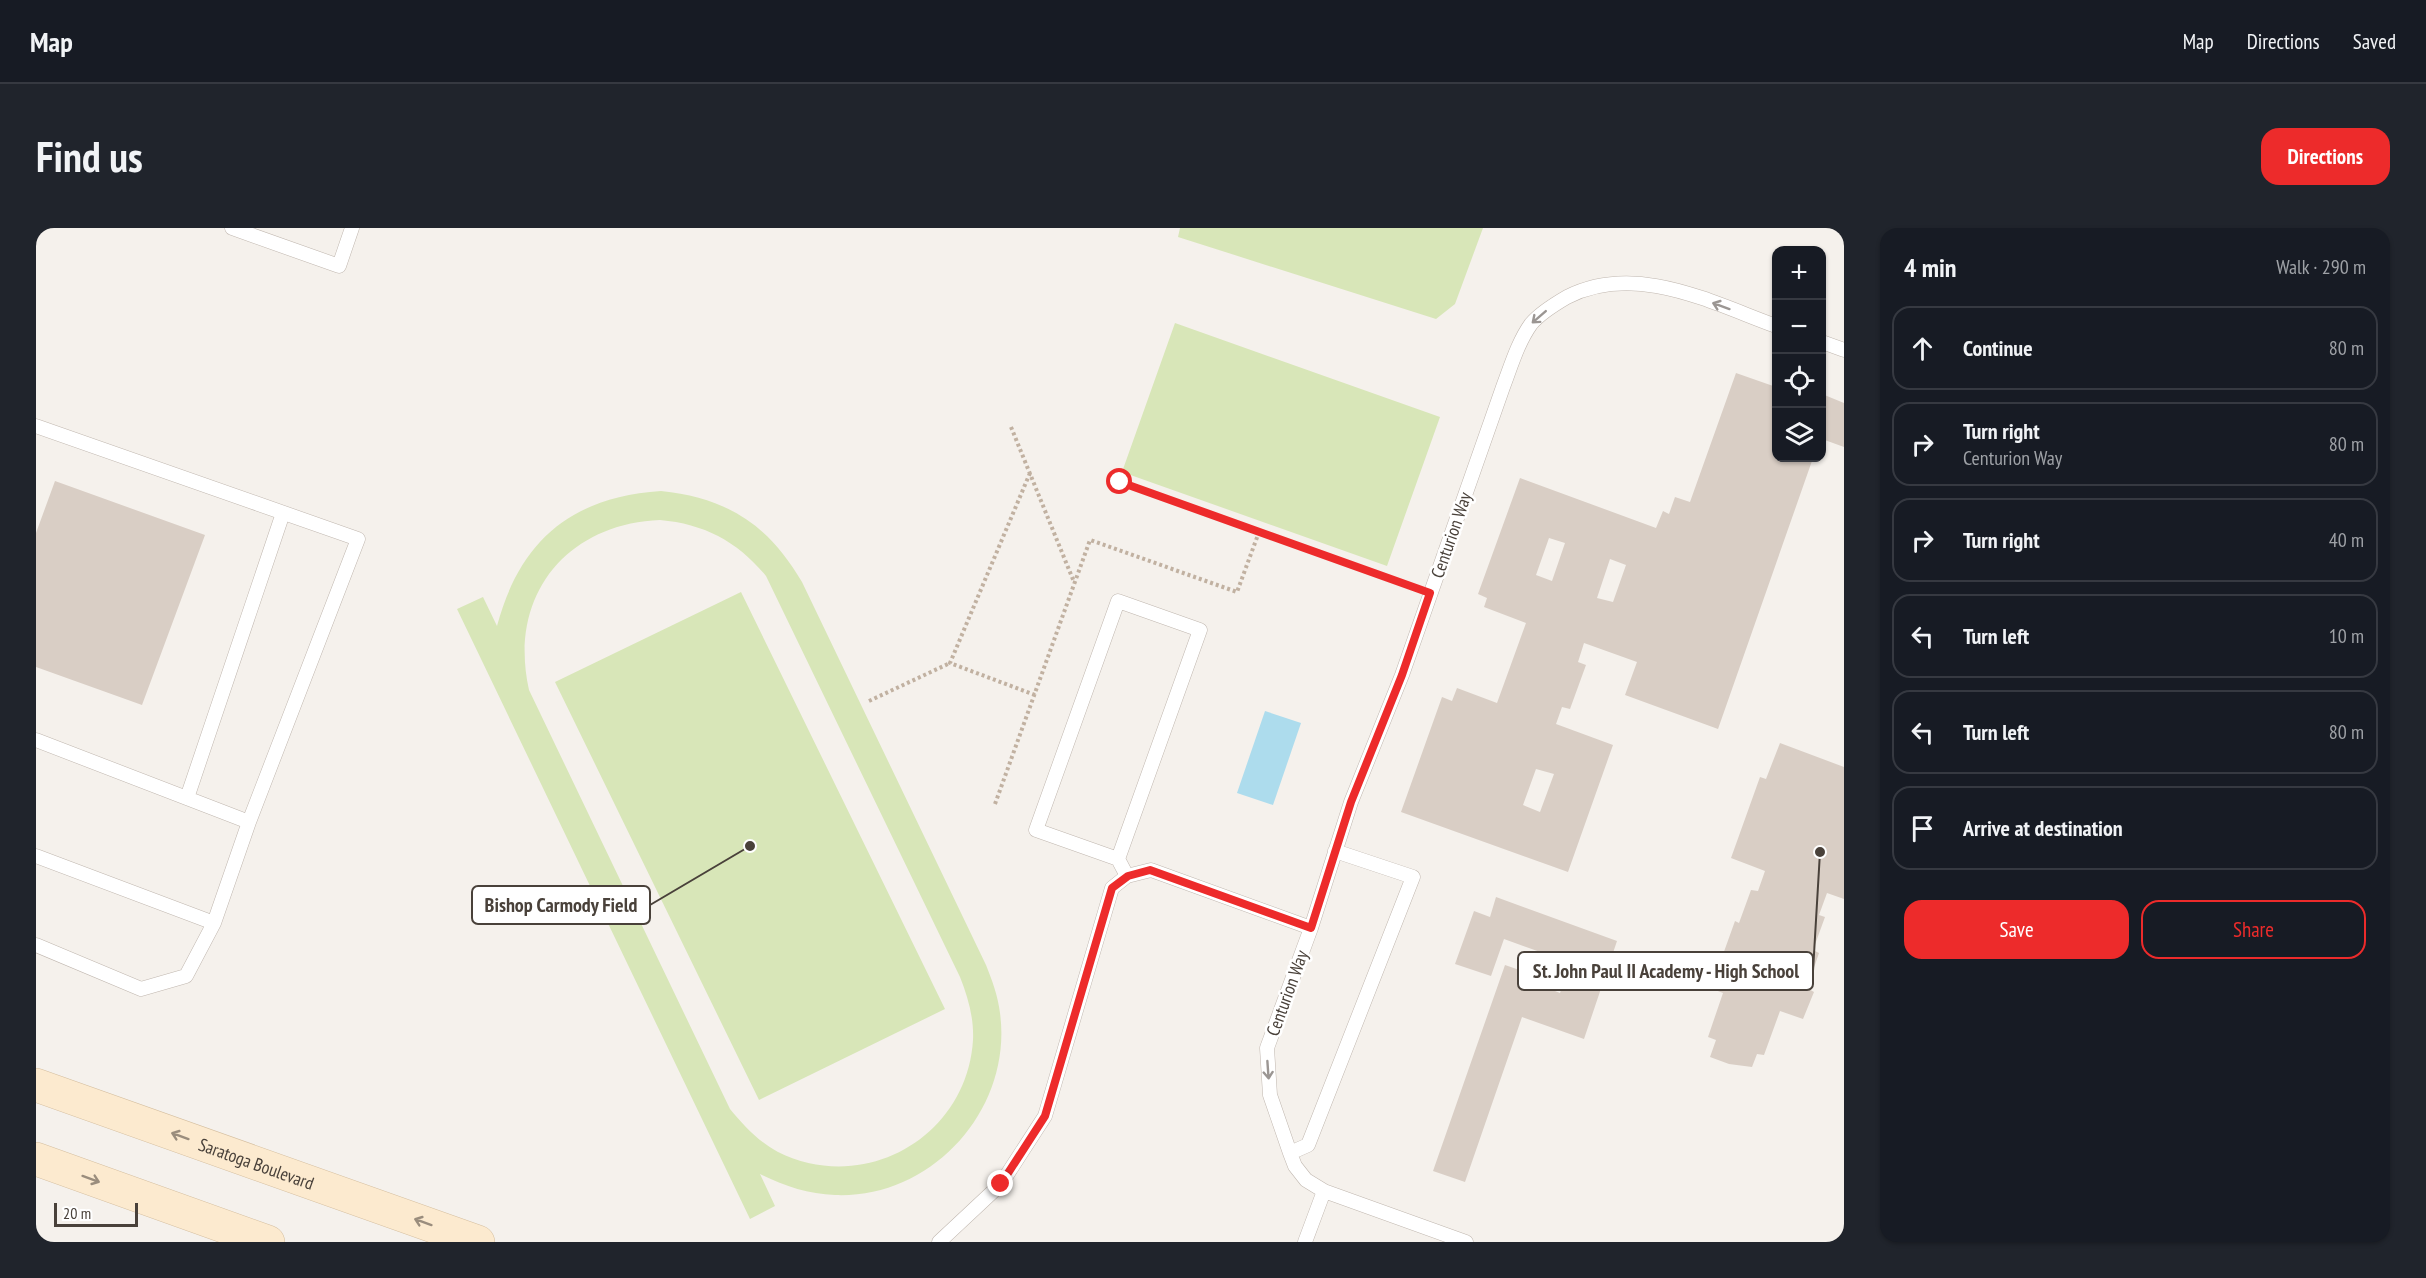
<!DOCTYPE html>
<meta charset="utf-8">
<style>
body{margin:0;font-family:"PT Sans Narrow",sans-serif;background:#20242c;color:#f1f3f6}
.controls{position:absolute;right:18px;top:18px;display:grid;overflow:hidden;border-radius:12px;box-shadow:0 2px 4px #0004}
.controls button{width:54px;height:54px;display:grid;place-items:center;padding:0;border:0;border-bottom:2px solid #363941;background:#171b24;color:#f1f3f6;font:30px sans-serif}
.scale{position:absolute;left:18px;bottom:15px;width:84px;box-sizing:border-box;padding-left:6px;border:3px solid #49413a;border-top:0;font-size:16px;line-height:21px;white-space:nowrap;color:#49413a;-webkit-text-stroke:4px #fff;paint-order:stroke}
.stop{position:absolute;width:18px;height:18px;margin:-14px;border:4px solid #ed2b2b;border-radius:50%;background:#fff}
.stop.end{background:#ed2b2b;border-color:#fff;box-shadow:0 2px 6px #0008}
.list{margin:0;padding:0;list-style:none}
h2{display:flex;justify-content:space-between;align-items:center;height:78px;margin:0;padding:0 24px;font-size:26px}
h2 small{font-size:20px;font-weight:400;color:#9ea1a6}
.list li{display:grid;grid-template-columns:39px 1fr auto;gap:18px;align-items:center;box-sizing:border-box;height:84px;margin:0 12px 12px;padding:0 12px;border:2px solid #363941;border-radius:18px}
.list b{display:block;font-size:22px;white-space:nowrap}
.list p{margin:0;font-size:20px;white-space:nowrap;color:#9ea1a6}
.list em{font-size:20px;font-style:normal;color:#9ea1a6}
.actions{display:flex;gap:12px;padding:18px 24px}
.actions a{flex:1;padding:14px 0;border:2px solid #ed2b2b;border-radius:18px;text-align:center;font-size:21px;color:#ed2b2b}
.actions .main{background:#ed2b2b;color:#fff}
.icon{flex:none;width:33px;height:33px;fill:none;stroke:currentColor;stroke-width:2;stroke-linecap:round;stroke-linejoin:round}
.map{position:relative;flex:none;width:1808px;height:1014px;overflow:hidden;border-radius:18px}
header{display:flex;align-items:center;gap:36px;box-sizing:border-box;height:84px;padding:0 30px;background:#171b24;border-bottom:2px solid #363941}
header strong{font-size:28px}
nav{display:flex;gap:33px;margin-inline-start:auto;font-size:21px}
.intro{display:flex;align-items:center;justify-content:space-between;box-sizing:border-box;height:144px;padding:0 36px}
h1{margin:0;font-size:42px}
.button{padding:15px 27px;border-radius:18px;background:#ed2b2b;color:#fff;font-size:21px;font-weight:700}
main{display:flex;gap:36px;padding:0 36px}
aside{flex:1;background:#171b24;border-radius:18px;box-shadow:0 2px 4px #0004}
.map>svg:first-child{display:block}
</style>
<header>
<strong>Map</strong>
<nav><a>Map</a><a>Directions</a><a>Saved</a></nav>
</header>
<div class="intro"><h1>Find us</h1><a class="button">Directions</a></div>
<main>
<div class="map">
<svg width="1808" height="1014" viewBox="0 0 1808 1014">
<rect width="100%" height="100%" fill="#f5f1ec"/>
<!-- green -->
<path fill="#d8e6b8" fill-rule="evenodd" d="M1144,0H1447L1419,76L1400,91L1142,9Z
M1139,95L1404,189L1351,338L1086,244Z
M625,263C691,270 732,296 766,354L950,737C956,752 962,768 964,785C977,881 896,971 799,967C772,966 748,958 724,946L739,978L714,991L421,381L447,369L461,398C484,312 536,269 625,263ZM624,292C669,296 702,314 730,348L924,749C932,769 938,790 937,812C931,909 829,967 742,924C723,914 708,898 694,881L493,462C472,369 529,296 624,292Z
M705,364L909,781L723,872L519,454Z"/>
<!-- water -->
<path fill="#addced" d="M1229,483L1265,495L1237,577L1201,565Z"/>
<!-- building -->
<path fill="#d9cec5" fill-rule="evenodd" d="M1700,145L1740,159V230H1777L1682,501L1589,467L1601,434L1548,415L1542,434L1550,437L1534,481L1526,479L1520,496L1577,517L1532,644L1365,584L1406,469L1416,473L1421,460L1461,475L1490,395L1448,379L1451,370L1442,366L1484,250L1620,300L1627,283L1633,286L1639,269L1654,274ZM1513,310L1529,315L1516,353L1500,347ZM1574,331L1590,337L1577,374L1561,370ZM1500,541L1518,546L1504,584L1487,577Z
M1786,166L1808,175V219L1786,211Z
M19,253L169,307L106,477L0,439V305Z
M1744,515L1808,539V671L1791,665L1783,687L1789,689L1777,722L1783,725L1771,760L1778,764L1767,791L1744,783L1728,827L1721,826L1716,839L1693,836L1674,829L1680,812L1672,809L1687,765L1669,758L1678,730L1685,732L1699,693L1703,695L1715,662L1722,663L1729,643L1695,630L1724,549L1730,551Z
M1460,669L1581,713L1548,811L1486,789L1429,954L1397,943L1469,737L1501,748L1499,755L1524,765L1535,735L1468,711L1455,748L1419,736L1438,683L1454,689Z"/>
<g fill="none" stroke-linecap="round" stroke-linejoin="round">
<!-- lane casing -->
<g stroke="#c0b7af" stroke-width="15">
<path id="lane" d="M196,0L303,38L316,0
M1786,114L1808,122
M0,198L322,311L213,594L178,695L150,748L105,761L0,717
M0,512L213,594
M151,570L247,285
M0,628L178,695
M1082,631L1164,402L1082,373L1000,602L1082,631L1091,648
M1254,925L1272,917L1377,649L1299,623
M903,1014L965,956L1009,888L1076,660L1091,648L1115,642L1275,700
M1269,1014L1288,963
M1430,1014L1288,963L1270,952L1259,938L1254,925L1234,867L1231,820L1275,700L1315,574L1366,447L1467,159C1475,138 1482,114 1495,96C1504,85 1519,76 1531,69C1600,34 1674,74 1740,98"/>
</g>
<!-- secondary casing -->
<g stroke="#d5bfa0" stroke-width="34">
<g id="secondary">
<path id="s1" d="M0,857L442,1014"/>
<path d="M0,931L232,1014"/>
</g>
</g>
<!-- path -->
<path stroke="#c1b1a1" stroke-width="4" stroke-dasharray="3 3" stroke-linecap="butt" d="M975,199L1038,354
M994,245L914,435L999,467
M1084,254L1377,359
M833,473L914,435
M959,576L1054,312L1201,364L1223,304"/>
<!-- lane -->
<use href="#lane" stroke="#fff" stroke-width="14"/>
<!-- secondary -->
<use href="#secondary" stroke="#fceacf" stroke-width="33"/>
</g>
<!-- one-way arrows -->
<defs><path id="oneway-shaft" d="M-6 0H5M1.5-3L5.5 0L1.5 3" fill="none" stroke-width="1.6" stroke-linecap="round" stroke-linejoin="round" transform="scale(1.5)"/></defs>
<g stroke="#9b9693">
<use href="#oneway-shaft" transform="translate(1685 78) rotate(-160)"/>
<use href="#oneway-shaft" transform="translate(1503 89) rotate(139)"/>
<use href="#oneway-shaft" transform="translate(1232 842) rotate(86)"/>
</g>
<g stroke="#9a8d7d">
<use href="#oneway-shaft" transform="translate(144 908) rotate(-160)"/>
<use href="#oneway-shaft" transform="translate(55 951) rotate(20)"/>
<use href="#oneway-shaft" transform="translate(387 994) rotate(-160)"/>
</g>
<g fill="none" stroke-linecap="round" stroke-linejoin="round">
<!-- route -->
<path stroke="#ed2b2b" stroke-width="8" d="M965,956L1009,888L1076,660L1092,648L1114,642L1275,700L1315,574L1366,447L1394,365L1084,254"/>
</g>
<g text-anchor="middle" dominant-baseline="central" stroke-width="5" stroke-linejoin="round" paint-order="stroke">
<!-- street labels -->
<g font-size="18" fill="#49413a" stroke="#fff">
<text transform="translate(1415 307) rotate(-71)">Centurion Way</text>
<text transform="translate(1251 765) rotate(-70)">Centurion Way</text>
<text stroke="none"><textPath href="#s1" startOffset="234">Saratoga Boulevard</textPath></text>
</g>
</g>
<!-- callouts -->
<path fill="none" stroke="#49413a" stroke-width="2" d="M714 618L614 677M1784 624L1777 743"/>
<g fill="#49413a" stroke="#fff" stroke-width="2">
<circle cx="714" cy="618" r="6"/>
<circle cx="1784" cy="624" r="6"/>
</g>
<g fill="#fff" stroke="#49413a" stroke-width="2">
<rect x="436" y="658" width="178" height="38" rx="6"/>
<rect x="1482" y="724" width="295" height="38" rx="6"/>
</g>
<g font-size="20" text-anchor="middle" font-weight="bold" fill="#49413a">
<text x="525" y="684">Bishop Carmody Field</text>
<text x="1630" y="750">St. John Paul II Academy - High School</text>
</g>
</svg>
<div class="controls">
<button>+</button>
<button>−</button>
<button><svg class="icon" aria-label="locate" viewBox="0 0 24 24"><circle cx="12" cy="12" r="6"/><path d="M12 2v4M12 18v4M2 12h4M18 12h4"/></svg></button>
<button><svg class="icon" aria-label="layers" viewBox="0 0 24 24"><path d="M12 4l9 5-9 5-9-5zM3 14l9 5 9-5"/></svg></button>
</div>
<div class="scale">20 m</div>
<div class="stop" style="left:1084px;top:254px"></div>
<div class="stop end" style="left:965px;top:956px"></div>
</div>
<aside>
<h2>4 min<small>Walk · 290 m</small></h2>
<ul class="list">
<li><svg class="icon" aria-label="ahead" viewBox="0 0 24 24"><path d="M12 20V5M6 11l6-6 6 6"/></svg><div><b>Continue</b></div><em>80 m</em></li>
<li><svg class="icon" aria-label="right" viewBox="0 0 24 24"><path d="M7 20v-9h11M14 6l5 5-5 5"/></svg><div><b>Turn right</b><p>Centurion Way</p></div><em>80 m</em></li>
<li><svg class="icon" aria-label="right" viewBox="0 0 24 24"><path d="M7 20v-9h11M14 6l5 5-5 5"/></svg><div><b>Turn right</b></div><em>40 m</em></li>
<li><svg class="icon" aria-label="left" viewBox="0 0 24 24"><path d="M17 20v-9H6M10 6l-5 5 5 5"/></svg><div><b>Turn left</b></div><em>10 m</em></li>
<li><svg class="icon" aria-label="left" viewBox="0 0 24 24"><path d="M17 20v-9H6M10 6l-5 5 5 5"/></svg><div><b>Turn left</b></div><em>80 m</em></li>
<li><svg class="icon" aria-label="arrive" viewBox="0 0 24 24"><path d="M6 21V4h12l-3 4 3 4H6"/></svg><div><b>Arrive at destination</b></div></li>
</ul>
<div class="actions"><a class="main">Save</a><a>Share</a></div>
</aside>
</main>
